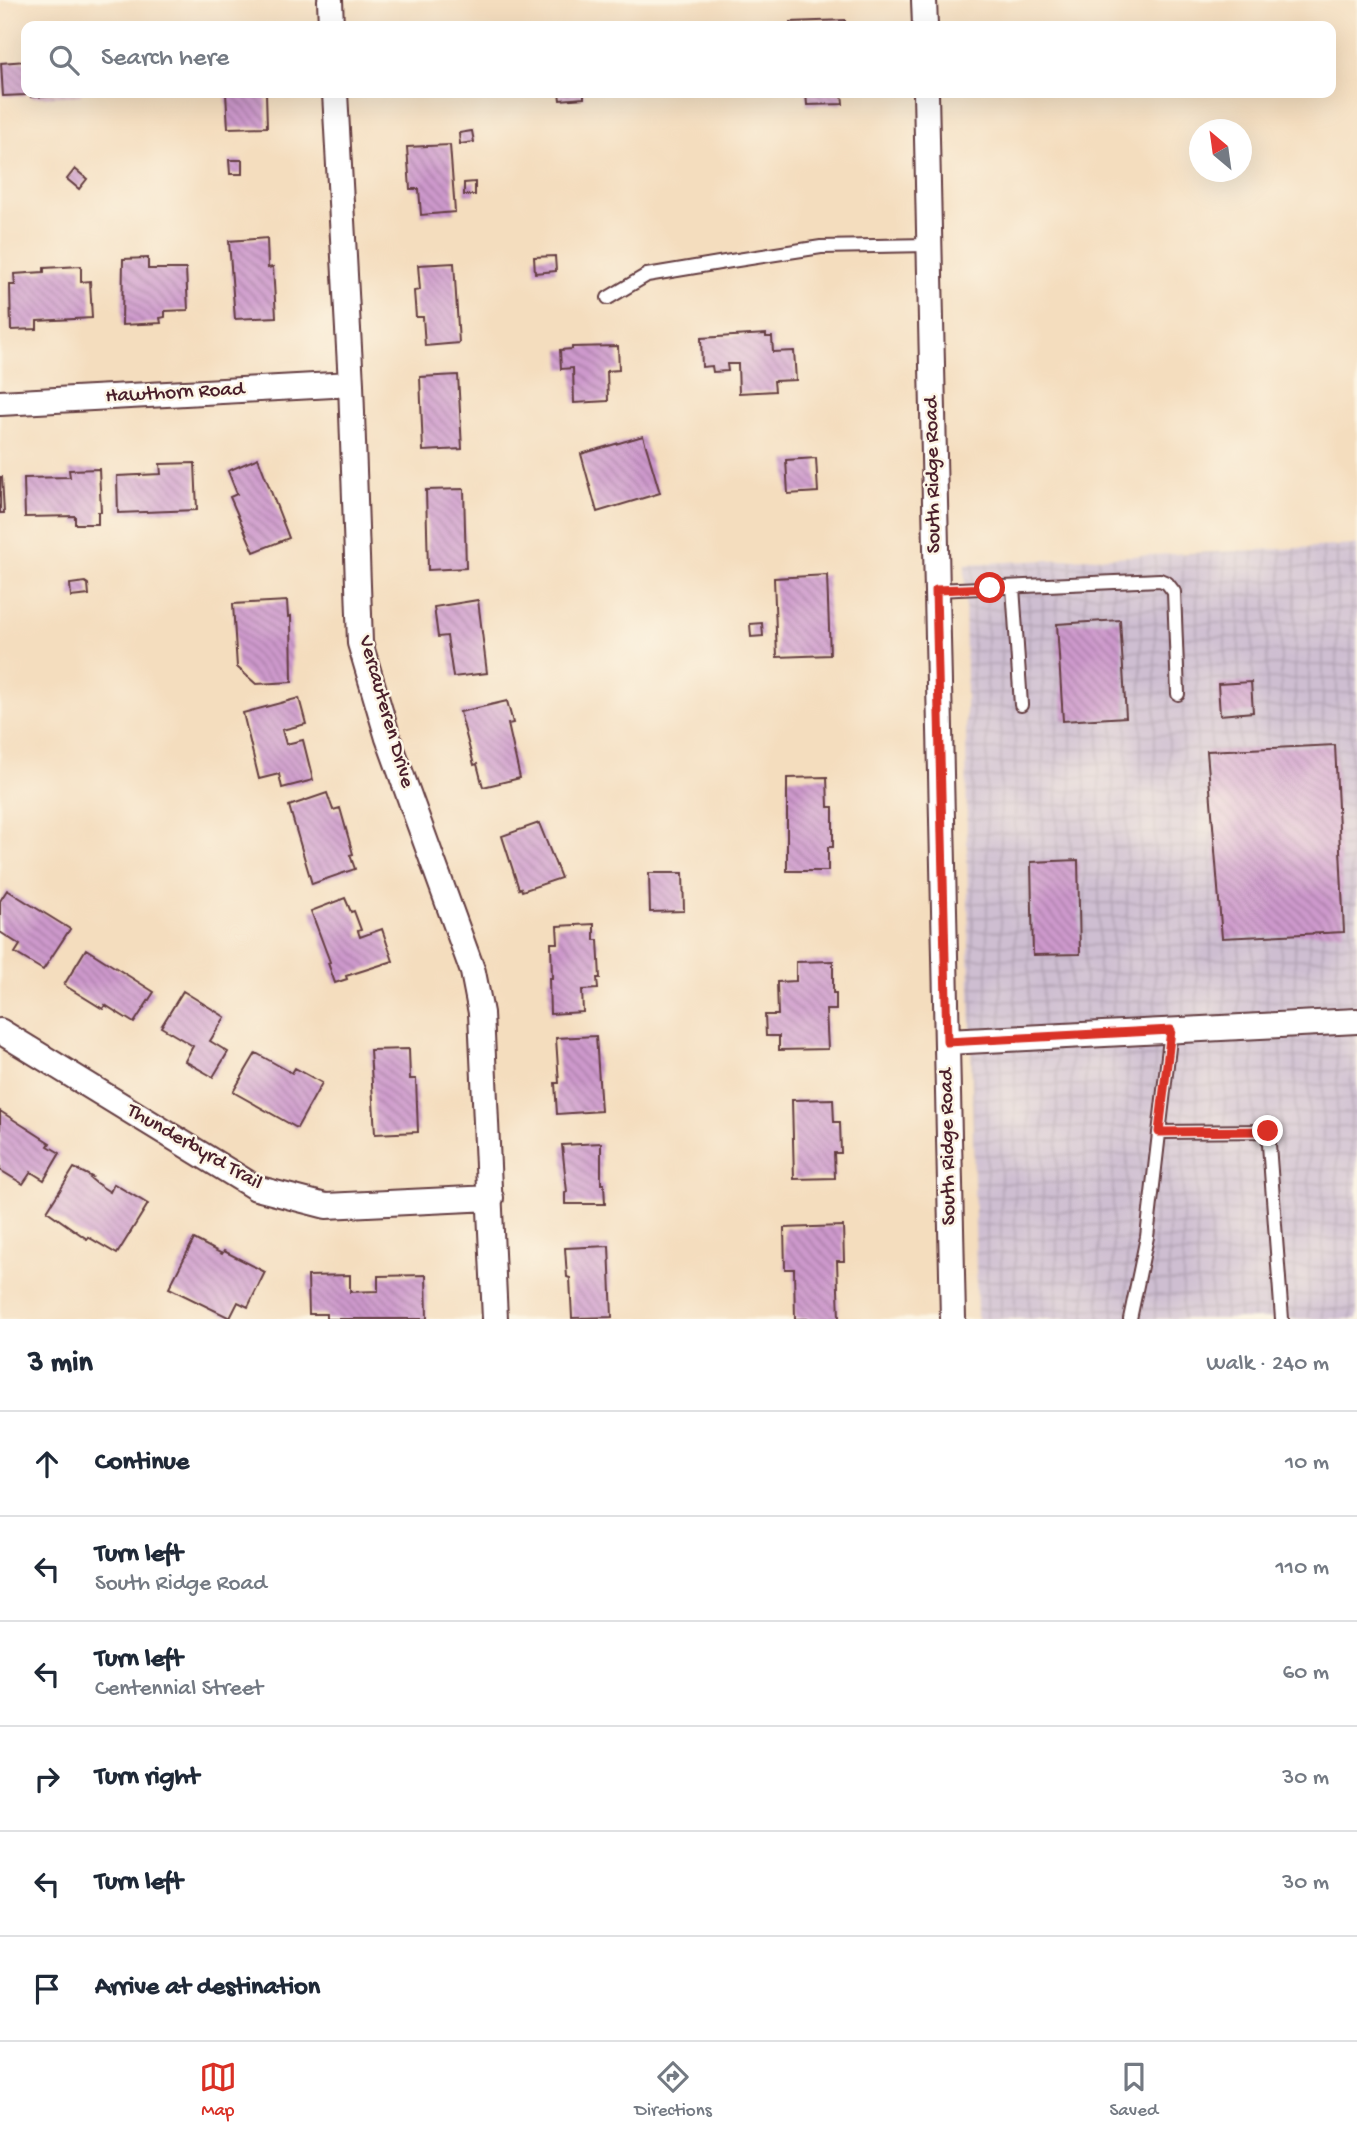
<!DOCTYPE html>
<meta charset="utf-8">
<style>
body{margin:0;font-family:"Gochi Hand",sans-serif;background:#f2f2f3;color:#1f2937}
.compass{position:absolute;left:1189px;top:119px;width:63px;height:63px;border-radius:50%;background:#fff;box-shadow:0 7px 28px #0002;rotate:331deg}
.stop{position:absolute;width:21px;height:21px;margin:-16px;border:5px solid #d93025;border-radius:50%;background:#fff}
.stop.end{background:#d93025;border-color:#fff;box-shadow:0 2px 7px #0008}
.list{margin:0;padding:0;list-style:none}
h2{display:flex;justify-content:space-between;align-items:center;height:91px;margin:0;padding:0 28px;font-size:30px}
h2 small{font-size:23px;font-weight:400;color:#747a83}
.list li{display:grid;grid-template-columns:46px 1fr auto;gap:21px;align-items:center;box-sizing:border-box;height:105px;padding:0 28px;border-top:2px solid #e0e1e3}
.list b{display:block;font-size:26px;white-space:nowrap}
.list p{margin:0;font-size:23px;white-space:nowrap;color:#747a83}
.list em{font-size:23px;font-style:normal;color:#747a83}
.icon{flex:none;width:38px;height:38px;fill:none;stroke:currentColor;stroke-width:2;stroke-linecap:round;stroke-linejoin:round}
.map{position:relative;flex:none;width:1357px;height:1319px;overflow:hidden}
.search{position:absolute;background:#fff;box-shadow:0 7px 28px #0002;left:21px;right:21px;top:21px;height:77px;display:flex;align-items:center;gap:18px;box-sizing:border-box;padding:0 24px;border-radius:14px;color:#747a83;font-size:26px}
.sheet{height:721px;background:#fff}
nav{display:flex;justify-content:space-around;align-items:center;box-sizing:border-box;height:98px;border-top:2px solid #e0e1e3;background:#fff;font-size:19px;color:#747a83}
nav a{display:grid;justify-items:center;gap:4px}
nav .on{color:#d93025}
.map>svg:first-child{display:block}
</style>
<div class="map">
<svg width="1357" height="1319" viewBox="0 0 1357 1319">
<defs>
<pattern id="industrial-grid" width="8" height="8" patternUnits="userSpaceOnUse" patternTransform="scale(1.75)"><rect width="8" height="8" fill="#cebed1"/><path d="M0 4h8M4 0v8" fill="none" stroke="#b2a3b4"/></pattern>
<pattern id="building-back-hatch" width="6" height="6" patternUnits="userSpaceOnUse" patternTransform="scale(1.75)"><rect width="6" height="6" fill="#cd99cc"/><path d="M-1 5l2 2M0 0l6 6M5-1l2 2" fill="none" stroke="#a87ca6"/></pattern>
</defs>
<rect width="100%" height="100%" fill="#fcf5e5"/>
<filter id="ink" filterUnits="userSpaceOnUse"><feTurbulence type="fractalNoise" baseFrequency=".0143" numOctaves="2"/><feDisplacementMap in="SourceGraphic" scale="14" xChannelSelector="R" yChannelSelector="G"/><feConvolveMatrix kernelMatrix="1 2 1 2 8 2 1 2 1" color-interpolation-filters="sRGB"/></filter>
<filter id="wash" filterUnits="userSpaceOnUse"><feTurbulence type="fractalNoise" baseFrequency=".00686" numOctaves="4" result="noise"/><feDisplacementMap in="SourceGraphic" scale="28" xChannelSelector="R" yChannelSelector="G"/><feGaussianBlur stdDeviation="1.57" result="paint"/><feColorMatrix in="noise" values="0 0 0 0 0 0 0 0 0 0 0 0 0 0 0 0 0 1.4 0 .05"/><feComposite in="paint" operator="in"/></filter>
<g filter="url(#wash)">
<rect width="100%" height="100%" fill="#f4ddbe"/>
<!-- industrial -->
<path fill="url(#industrial-grid)" d="M1357,545V1319H977L967,851L965,564Z"/>
<g id="blocks">
<!-- building -->
<path fill="url(#building-back-hatch)" d="M845,20V26H790V22Z
M26,61V95L3,96L1,63Z
M30,93H81V95L31,97Z
M226,93H266L267,127L228,128Z
M559,93H584V98L560,100Z
M806,93H842L843,104L807,105Z
M472,131L474,142L460,144L459,133Z
M450,145L455,212L421,215L419,189H410L407,147Z
M229,160H242V174H230Z
M75,169L87,179L79,189L67,179Z
M475,182V195H464V183Z
M267,238L268,268L273,267L276,317L235,319L229,241Z
M555,256L556,271L535,273L534,257Z
M148,258V269H186L188,310L165,311V317L160,318L161,323L122,325L123,259Z
M454,263L459,343L425,346L423,317H416L414,291L420,290L418,265Z
M81,266V282L90,281L92,318L37,321V329L11,330L10,285H15L14,274L44,272V268Z
M766,334V337H772L773,352L794,351L796,380L774,381L775,391L739,393L738,364H727L728,371L713,372L712,366L702,367L701,338Z
M618,346L619,370L607,371L608,401L574,403L573,368L561,369L560,350L572,349V347Z
M458,375L462,449L423,451L420,377Z
M643,436L660,493L597,512L581,454Z
M258,458L289,538L254,552L230,497L237,494L228,471Z
M816,458L818,492L788,494L786,460Z
M195,463L197,510L118,513L117,476L161,474L160,464Z
M99,469L101,512H98V524H75V516L25,517L24,478L70,477L69,470Z
M0,477H2L4,513H0Z
M464,489L466,568L428,570L426,490Z
M827,575L830,655L777,657L774,578Z
M85,582L88,584L89,595L71,597L70,584Z
M478,600L487,673L453,677L447,636L438,637L434,607Z
M287,601L288,617L291,616L292,682L256,684L237,667L233,604Z
M1120,620L1126,717L1063,721L1057,624Z
M762,623L763,636L751,637L750,624Z
M1251,682L1253,712L1220,715L1218,684Z
M299,698L306,724L282,730L286,744L303,740L313,780L282,788L279,774L259,779L243,713Z
M507,701L513,723L508,724L520,778L483,787L477,764L474,765L460,712Z
M1335,745L1344,932L1222,938L1207,751Z
M827,777L828,807H833V847H828V871H787V778Z
M327,793L333,810L340,808L353,854L350,855L355,869L312,884L289,806Z
M539,823L561,878L522,891L521,888L519,889L502,836Z
M1078,860L1080,954L1033,955L1031,862Z
M649,873H683L684,911L650,912Z
M7,890L70,929L43,970L15,953L20,945L0,932V901Z
M345,898L351,912L354,911L361,930L358,931L360,937L382,929L393,961L346,976L347,979L335,983L328,963L330,962L311,911Z
M594,924V940H598L600,978H597L598,989L582,990L583,1012L550,1014L549,978H552L551,943H558L557,926Z
M86,949L154,992L134,1023L105,1005L103,1009L64,985Z
M833,961V993H836V1010H826L828,1049L779,1050V1036H766L765,1015H778L777,982L796,981V962Z
M183,991L225,1017L210,1041L228,1052L213,1077L185,1061L193,1046L161,1027Z
M596,1036L601,1111L557,1114L555,1083H559L556,1038Z
M409,1049L410,1079H416L418,1132L375,1134L370,1050Z
M256,1053L292,1073L295,1068L322,1083L297,1128L233,1092Z
M833,1099L834,1122H840L841,1153H834L835,1178L794,1179L792,1100Z
M0,1111L50,1143L48,1146L60,1153L44,1180L31,1172L23,1184L0,1170Z
M601,1143V1184H604L605,1204H565V1193L567,1192L562,1145Z
M74,1168L92,1177L90,1178L96,1183L110,1192L114,1184L148,1204L117,1254L88,1237L87,1239L47,1211Z
M843,1226L844,1261H837L839,1319H795L794,1269H785L784,1228Z
M194,1239L222,1254L224,1251L265,1272L248,1307L238,1302L230,1318L169,1288Z
M609,1246L612,1317L572,1318L570,1278L567,1277L565,1248Z
M350,1275V1292L378,1291V1276L426,1275L427,1319H326V1314H309L308,1276Z"/>
</g>
</g>
<g filter="url(#ink)">
<use href="#blocks" fill-opacity="0" stroke="#643c41" stroke-width="2"/>
<g fill="none" stroke-linecap="round" stroke-linejoin="round">
<!-- lane casing -->
<g stroke="#643c41" stroke-width="16">
<path id="lane" d="M608,298L647,275L731,261L821,247L929,245
M1013,587L1021,705
M936,590L1160,580L1167,583L1174,592L1178,694
M1159,1132L1268,1131L1282,1319
M1130,1319L1147,1237L1171,1030"/>
</g>
<!-- street casing -->
<g stroke="#643c41" stroke-width="28">
<path id="street" d="M330,0L331,26
M924,0L925,26
M335,93L351,384L360,643L388,738L473,972L481,1013L495,1319
M926,93L953,1319
M0,403L351,384
M0,1031L256,1188L326,1206L491,1198
M947,1042L1357,1021"/>
</g>
<!-- lane -->
<use href="#lane" stroke="#fff" stroke-width="12"/>
<!-- street -->
<use href="#street" stroke="#fff" stroke-width="24"/>
</g>
</g>
<g fill="none" stroke-linecap="round" stroke-linejoin="round" filter="url(#ink)">
<!-- route -->
<path stroke="#d93025" stroke-width="9" d="M990,588L936,590L947,1042L1171,1030L1159,1132L1268,1131"/>
</g>
<g text-anchor="middle" dominant-baseline="central" stroke-width="5" stroke-linejoin="round" paint-order="stroke">
<!-- street labels -->
<g font-size="21" fill="#4a1f2b" stroke="#fcf5e5">
<text transform="translate(175 394) rotate(-3)">Hawthorn Road</text>
<text transform="translate(934 475) rotate(-91)">South Ridge Road</text>
<text transform="translate(385 712) rotate(74)">Vercauteren Drive</text>
<text transform="translate(949 1147) rotate(-91)">South Ridge Road</text>
<text transform="translate(194 1148) rotate(30)">Thunderbyrd Trail</text>
</g>
</g>
</svg>
<svg class="compass" viewBox="-18 -18 36 36"><path d="M0-13l5 13h-10z" fill="#e53935"/><path d="M0 13l5-13h-10z" fill="#747a83"/></svg>
<div class="stop" style="left:990px;top:588px"></div>
<div class="stop end" style="left:1268px;top:1131px"></div>
<div class="search"><svg class="icon" aria-label="search" viewBox="0 0 24 24"><circle cx="10" cy="10" r="6"/><path d="M15 15l6 6"/></svg>Search here</div>
</div>
<section class="sheet">
<h2>3 min<small>Walk · 240 m</small></h2>
<ul class="list">
<li><svg class="icon" aria-label="ahead" viewBox="0 0 24 24"><path d="M12 20V5M6 11l6-6 6 6"/></svg><div><b>Continue</b></div><em>10 m</em></li>
<li><svg class="icon" aria-label="left" viewBox="0 0 24 24"><path d="M17 20v-9H6M10 6l-5 5 5 5"/></svg><div><b>Turn left</b><p>South Ridge Road</p></div><em>110 m</em></li>
<li><svg class="icon" aria-label="left" viewBox="0 0 24 24"><path d="M17 20v-9H6M10 6l-5 5 5 5"/></svg><div><b>Turn left</b><p>Centennial Street</p></div><em>60 m</em></li>
<li><svg class="icon" aria-label="right" viewBox="0 0 24 24"><path d="M7 20v-9h11M14 6l5 5-5 5"/></svg><div><b>Turn right</b></div><em>30 m</em></li>
<li><svg class="icon" aria-label="left" viewBox="0 0 24 24"><path d="M17 20v-9H6M10 6l-5 5 5 5"/></svg><div><b>Turn left</b></div><em>30 m</em></li>
<li><svg class="icon" aria-label="arrive" viewBox="0 0 24 24"><path d="M6 21V4h12l-3 4 3 4H6"/></svg><div><b>Arrive at destination</b></div></li>
</ul>
</section>
<nav>
<a class="on"><svg class="icon" aria-label="map" viewBox="0 0 24 24"><path d="M3 6l6-2 6 2 6-2v14l-6 2-6-2-6 2zM9 4v14M15 6v14"/></svg>Map</a>
<a><svg class="icon" aria-label="directions" viewBox="0 0 24 24"><path d="M12 3l9 9-9 9-9-9zM9 14v-3h6M13 9l2 2-2 2"/></svg>Directions</a>
<a><svg class="icon" aria-label="saved" viewBox="0 0 24 24"><path d="M7 4h10v16l-5-4-5 4z"/></svg>Saved</a>
</nav>
